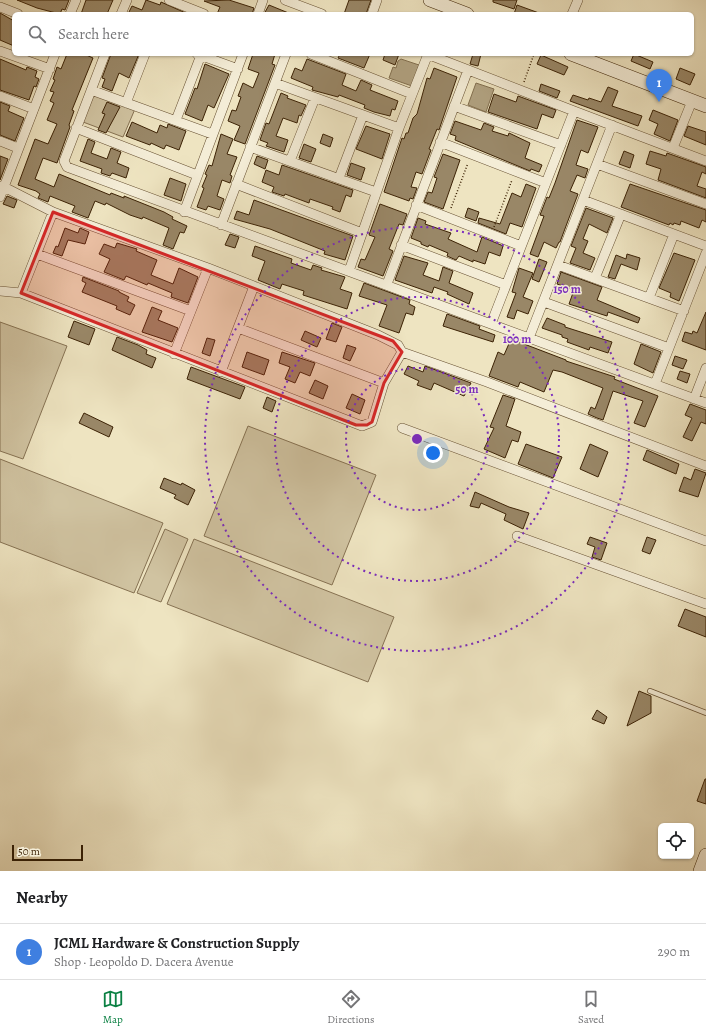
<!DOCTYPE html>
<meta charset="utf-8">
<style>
body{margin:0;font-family:Alegreya,serif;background:#f2f2f2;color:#202124}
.controls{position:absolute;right:12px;bottom:12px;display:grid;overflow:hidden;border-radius:6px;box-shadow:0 1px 3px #0004}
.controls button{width:36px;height:36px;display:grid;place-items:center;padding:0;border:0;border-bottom:1px solid #e0e0e0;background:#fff;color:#202124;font:20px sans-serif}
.scale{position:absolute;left:12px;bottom:10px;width:71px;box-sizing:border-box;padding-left:4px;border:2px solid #3c2205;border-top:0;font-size:11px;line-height:14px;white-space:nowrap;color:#3c2205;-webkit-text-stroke:3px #f4edd7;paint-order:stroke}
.you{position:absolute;left:433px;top:453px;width:14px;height:14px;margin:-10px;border:3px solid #fff;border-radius:50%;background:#1a73e8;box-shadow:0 0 0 6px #1a73e833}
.badge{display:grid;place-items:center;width:26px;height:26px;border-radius:50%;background:#0b8043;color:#fff;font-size:13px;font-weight:700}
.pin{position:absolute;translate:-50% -33px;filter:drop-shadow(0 1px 2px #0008)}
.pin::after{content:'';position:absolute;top:21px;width:14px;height:12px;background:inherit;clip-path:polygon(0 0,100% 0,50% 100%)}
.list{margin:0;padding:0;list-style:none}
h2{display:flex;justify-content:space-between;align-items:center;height:52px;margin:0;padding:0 16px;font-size:17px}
h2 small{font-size:13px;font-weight:400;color:#757577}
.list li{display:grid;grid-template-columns:26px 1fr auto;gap:12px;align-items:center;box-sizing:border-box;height:56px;padding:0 16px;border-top:1px solid #e0e0e0}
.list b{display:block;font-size:15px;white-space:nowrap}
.list p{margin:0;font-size:13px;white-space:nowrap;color:#757577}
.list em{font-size:13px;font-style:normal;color:#757577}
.icon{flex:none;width:22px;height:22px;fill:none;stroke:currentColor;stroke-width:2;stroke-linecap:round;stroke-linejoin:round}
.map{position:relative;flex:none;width:706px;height:871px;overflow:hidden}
.search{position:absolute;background:#fff;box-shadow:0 1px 3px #0004;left:12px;right:12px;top:12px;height:44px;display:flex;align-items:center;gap:10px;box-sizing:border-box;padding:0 14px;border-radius:6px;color:#757577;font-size:15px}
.sheet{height:108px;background:#fff}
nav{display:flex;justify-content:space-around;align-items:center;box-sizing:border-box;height:56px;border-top:1px solid #e0e0e0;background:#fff;font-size:11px;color:#757577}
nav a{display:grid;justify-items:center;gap:2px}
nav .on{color:#0b8043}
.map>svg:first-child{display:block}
</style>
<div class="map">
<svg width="706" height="871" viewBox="0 0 706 871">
<rect width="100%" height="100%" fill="#eee4c1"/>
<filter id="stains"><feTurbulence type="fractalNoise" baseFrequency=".005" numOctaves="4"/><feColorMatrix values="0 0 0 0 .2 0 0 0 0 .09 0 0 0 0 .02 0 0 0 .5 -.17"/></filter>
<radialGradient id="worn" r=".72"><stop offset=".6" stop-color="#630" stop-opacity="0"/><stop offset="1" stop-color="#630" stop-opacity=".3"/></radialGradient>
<!-- green -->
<path fill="#d0c3a1" stroke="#867253" d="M94,93L135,109L123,137L83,122Z
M0,322L67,346L23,459L0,451Z
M248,426L376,475L332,585L204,536Z
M0,459L163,523L134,593L0,542Z
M165,529L188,539L161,602L137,593Z
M194,539L394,617L368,682L167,604Z"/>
<!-- water -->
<path fill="#b1a281" stroke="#826f4f" d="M401,59L419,65L412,86L389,78L393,67L396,68L398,61Z
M476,83L494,89L486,112L468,105Z"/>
<!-- building -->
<path fill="#998767" stroke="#3c2205" d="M17,0H69L65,10L62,9L60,14L37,8Z
M86,0H113L107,14H81Z
M146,0L160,5L161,2L188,14H128L132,6L142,10Z
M229,0L254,8L252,14H217L220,7L204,1Z
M349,0H371L366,14H344Z
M493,0H517L514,9L493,2Z
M269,5L291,14H264Z
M517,5L539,13V14H514Z
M0,13L14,21V46L0,40Z
M67,54H84L93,58L72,110L74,111L69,125L70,127L57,163L43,158L35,179L54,187L59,174L110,195L111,193L124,198V196L164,212L173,217L172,219L187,226L184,233L180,232L173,249L163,245L169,228L143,217L142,219L130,215L106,203L105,205L95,201L88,218L72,212L75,206L50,196L48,202L38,198L40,194L36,191L18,185L35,139L48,144L57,124L47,120L54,103L50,101L54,92L50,91L55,80L53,79L57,67L61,69Z
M111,54H139L129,78L119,73L112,91L102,87L105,79L102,78Z
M253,54H275L272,64L275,65L245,144L234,140L240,126L228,121L232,110L236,111L241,97L238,96L243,83L253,88L259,73L248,69Z
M340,54H370L364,68L338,58Z
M385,54H399L395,65L383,60Z
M473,54H481L478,66L470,64Z
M634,54L653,62L650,69L631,61Z
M541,55L568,67L564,75L537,64Z
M0,59L26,70L27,67L37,71L35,77L39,79L36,87L34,86L29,100L0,90Z
M307,59L346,74L342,85L356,91L361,80L372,85L370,90L398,101L395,110L392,109L390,116L374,112L364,108L365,105L339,95L338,97L312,90L313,87L291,78L295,68L302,71Z
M205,64L229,74L214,108L208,105L202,121L185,114L195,88L197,89Z
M434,68L457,77L439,130L437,129L429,149L431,150L422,174L416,172L411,187L417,188L413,199L410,198L409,201L384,192L402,138L404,139L406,133H408L413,118L417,114L427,78L430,79Z
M680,68L695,74L690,85L676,79Z
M541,84L560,91L557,98L539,91Z
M608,87L618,91L612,106L642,116L638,126L570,101L573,95L588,100L589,98L601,102Z
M281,93L288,96L287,98L306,105L301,116L299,115L297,123L283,118L276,136L288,140L284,152L266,146L268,143L260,140L266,123L269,124Z
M494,94L516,102L518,96L556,110L553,118L542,114L537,129L488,112Z
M0,102L10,106L8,111L24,118L15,141L0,135Z
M107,102L120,107L106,133L98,130L105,114L102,113Z
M653,110L678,120L670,141L654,134L658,124L649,120Z
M577,120L598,127L588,153L581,150L576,165L588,169L585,178L577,175L570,191L578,194L560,242H559L556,248L544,242L538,257L530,254L544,216L540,215L547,197L549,198L555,183Z
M455,121L481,130L484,123L494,127L492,131L508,136L509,133L530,143L525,158L542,165L539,172L531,169L530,171L455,140L456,136L450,134Z
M132,122L157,133L160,125L167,128L168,124L186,131L179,150L166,145L164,149L151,143L150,145L126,136Z
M366,126L390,134L382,159L356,149Z
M688,126L706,132V145L684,136Z
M221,134L233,139L227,154L237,157L230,175L232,176L230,183L222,180L217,196L224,199L220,210L208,206L206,210L197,207L204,188L202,187L207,175L205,174L209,165L212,166Z
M323,134L333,138L330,147L320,143Z
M88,139L95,142L91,153L107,159L111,148L121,152L117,163L129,168L126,178L112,173L110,176L101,173L102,169L80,161Z
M304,144L316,149L311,162L299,158Z
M624,151L634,155L630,168L619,164Z
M650,151L666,156L667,153L706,167V174L702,172L697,186L706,189V198L658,180L661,169L646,164Z
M443,154L460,160L443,209L424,202L428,192L432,193L437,178L434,177Z
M0,156L8,159L0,180Z
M257,156L268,160L265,169L254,164Z
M351,163L365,168L361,180L347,175Z
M282,165L353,190L351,197L346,195L340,212L332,209L333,207L310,199L309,203L285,194L284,196L272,192L274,187L262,182L266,170L279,175Z
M170,178L186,184L181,201L164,195Z
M526,184L536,188L522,227L510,223L506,234L478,223L479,218L500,224L512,193L521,197Z
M630,184L706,210V222L702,220L699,228L681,221L680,225L674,223L673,225L670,223L669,225L621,207Z
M7,196L17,200L14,208L3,204Z
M254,200L353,236L345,260L324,254L325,251L270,229L234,219L237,211L249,215Z
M380,204L407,214L403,225L399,224L389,249L393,251L383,276L358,267L361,259L365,260L375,237L369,235Z
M468,208L479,212L476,221L465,217Z
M586,208L613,218L607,233L589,224L583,239L588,241L583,253L595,258L590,270L570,263L576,248L571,246Z
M418,218L426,221L425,224L451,233L448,239L477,252L482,237L501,245L503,246L500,256L489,252L485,264L473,260V262L459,256L456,260L447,256L448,253L429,245L428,247L421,244V242L411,238Z
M65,228L78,233L80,228L89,232L85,244L68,240L62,256L53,253L56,246L58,247Z
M230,234L239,237L235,248L225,245Z
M117,243L137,249L136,251L157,260L151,275L173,284L179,268L198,277L188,303L171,297L172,293L148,283L147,285L126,276L124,280L104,272L110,259L99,254L104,244L115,248Z
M255,246L292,259L291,263L311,270L313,265L322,268L321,270L345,277L340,289L352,293L347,309L303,295L304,291L282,284L280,289L258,280L265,261L252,256Z
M674,253L695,260L679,301L670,297L671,293L659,288Z
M627,254L640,258L637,270L621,264L615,279L608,277L616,255L626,259Z
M404,256L428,263L423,275L439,281L443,267L453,271L449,283L473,293L469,304L447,294L448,292L434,287L432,293L395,280Z
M539,259L547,262L539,282L532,279Z
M519,268L533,273L523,297L533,301L528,314L517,310L514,319L507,317L516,293L512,292Z
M561,272L602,287L597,300L640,318L638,323L608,312L607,316L569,304L574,290L557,284Z
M83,277L119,291V292L129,297L127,301L135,305L130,315L116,309L117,306L82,292L86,283L82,281Z
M364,283L410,300L409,304L415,307L413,315L406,313L399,333L379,326L387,305L359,296Z
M152,307L162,311L158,320L178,328L172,342L142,332Z
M706,312V350L682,341L685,332L692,334L693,331L697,333Z
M447,314L480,326L479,329L495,335L493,342L443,326Z
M547,318L565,325V327L612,342L608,353L590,347L589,350L567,342L568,339L562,337V335L542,328Z
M74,321L95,329L89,345L68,337Z
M332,323L342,327L336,342L326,339Z
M305,331L321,338L317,347L301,340Z
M117,337L138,345L147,350L146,354L156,358L152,368L112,350Z
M207,338L215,340L210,356L202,353Z
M511,339L566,360V361L615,377L614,379L658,396L645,427L634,423L643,401L613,391L603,420L597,418L588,414L591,407L595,409L603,388L562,372L553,370L544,392L520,382L518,387L489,376L498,352L504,355Z
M641,344L661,352L653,373L634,364Z
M347,345L356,348L350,361L343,358Z
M247,352L269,360L264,375L242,367Z
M282,352L315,363L310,376L300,372L295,383L285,379L290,367L279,363Z
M675,356L687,360L683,369L672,365Z
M408,366L423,372L425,366L471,383L464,396L434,383L431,390L417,385L419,381L404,374Z
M191,367L245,387L240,399L187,379Z
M680,371L690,374L687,383L677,379Z
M315,380L328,386L323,399L309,393Z
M352,394L365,400L360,414L346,408Z
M503,395L515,399L506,426L521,432L518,442L512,440L505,458L484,449L494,428L490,427Z
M267,397L276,401L272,412L263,408Z
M690,404L706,410V424L701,422L692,441L683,437L692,418L685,415Z
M84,413L113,427L109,437L79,423Z
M526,444L562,457L553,478L518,464Z
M590,444L608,452L598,477L580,469Z
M647,450L679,464L676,474L643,460Z
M695,469L706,473L698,497L679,491L684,477L691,480Z
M164,478L181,485L182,483L195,490L188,505L174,498L176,495L160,488Z
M475,492L509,507L529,513L523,529L504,520L506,514L481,503L479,508L470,506Z
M590,537L607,543L601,560L592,557L595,547L587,544Z
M647,537L656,540L650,554L642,551Z
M685,609L706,617V637L678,626Z
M639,691L651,696V713L627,726Z
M597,710L607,717L604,724L592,719Z
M705,779H706V804L697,801Z"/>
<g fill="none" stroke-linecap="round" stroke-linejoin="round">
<!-- service casing -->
<g stroke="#685234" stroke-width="6">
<path id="service" d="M650,691L706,713"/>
</g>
<!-- minor casing -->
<g stroke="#685234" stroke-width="10">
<path id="minor" d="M169,0L204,14
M285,0L322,14
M0,7L18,14
M70,14L76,0
M121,14L127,0
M258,14L263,0
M372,14L377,0
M572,14L578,0
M0,51L50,69
M55,54L4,187L53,212L208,268L378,335L398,345L402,352L487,382L706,466
M105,54L64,161L67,167L491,324
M197,54L238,69
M311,54L412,94
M427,54L574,111
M275,83L399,128
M91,90L212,134
M0,96L34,109
M126,103L145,54
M454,106L561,145
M176,120L201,55
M76,128L197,175
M0,141L18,148
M440,142L546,183
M250,147L376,192
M673,148L692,101
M290,161L315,98
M706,161L574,111L491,324L706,403
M597,164L706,204
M339,178L363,115
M236,184L362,233
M0,186L4,187L0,197
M583,200L706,246
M416,205L521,246
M184,212L243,54
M221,225L286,54
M401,245L506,285
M37,254L191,311
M558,265L684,311
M349,271L399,128L428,54
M595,278L621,214
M387,284L468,70
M0,291L21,293L362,426L372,422L384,383L402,352
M21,293L53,212
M649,298L674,234
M544,302L669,348
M238,328L384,383
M529,338L612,125
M174,354L208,268
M221,372L254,286
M655,384L706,253
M694,399L706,368
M402,428L706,541
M517,536L706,604"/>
</g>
<!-- secondary casing -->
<g stroke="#3c2205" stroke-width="14">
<path id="secondary" d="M430,0L467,14
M571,54L706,106
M700,871L706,855"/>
</g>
<!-- path -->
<path stroke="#3c2205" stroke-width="1.5" stroke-dasharray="1 2" stroke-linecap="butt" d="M524,82L534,54
M451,208L468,163
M494,227L512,180"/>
<!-- service -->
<use href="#service" stroke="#f4edd7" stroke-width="4.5"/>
<!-- minor -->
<use href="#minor" stroke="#f4edd7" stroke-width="9"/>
<!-- secondary -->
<use href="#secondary" stroke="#f4edd7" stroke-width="13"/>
</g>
<!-- marked area -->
<path fill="#d62828" fill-opacity="0.2" stroke="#d62828" stroke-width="3" stroke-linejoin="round" d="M53,212L393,341L402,352L384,383L372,422L367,425H356L21,293Z"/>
<!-- distance rings -->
<g fill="none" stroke="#7b2cbf" stroke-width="2" stroke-dasharray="2 4">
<circle cx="417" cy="439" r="71"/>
<circle cx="417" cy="439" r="142"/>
<circle cx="417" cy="439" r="212"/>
</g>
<circle cx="417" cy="439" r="6" fill="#7b2cbf" stroke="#f4edd7" stroke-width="2"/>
<g font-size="12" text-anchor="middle" font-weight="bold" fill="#7b2cbf" stroke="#f4edd7" stroke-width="3" stroke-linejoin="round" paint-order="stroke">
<text x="567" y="293">150 m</text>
<text x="517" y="343">100 m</text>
<text x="467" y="393">50 m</text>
</g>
<rect width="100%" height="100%" filter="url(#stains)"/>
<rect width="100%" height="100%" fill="url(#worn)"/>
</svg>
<div class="controls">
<button><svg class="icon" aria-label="locate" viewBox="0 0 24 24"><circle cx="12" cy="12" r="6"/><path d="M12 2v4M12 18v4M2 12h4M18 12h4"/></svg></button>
</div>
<div class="scale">50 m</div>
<div class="you"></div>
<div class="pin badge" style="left:659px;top:102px;background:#3f7fe0">1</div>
<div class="search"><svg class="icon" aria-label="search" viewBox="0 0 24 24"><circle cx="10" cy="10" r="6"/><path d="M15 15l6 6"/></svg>Search here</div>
</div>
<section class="sheet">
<h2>Nearby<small></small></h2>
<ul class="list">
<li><span class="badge" style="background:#3f7fe0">1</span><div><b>JCML Hardware &amp; Construction Supply</b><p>Shop · Leopoldo D. Dacera Avenue</p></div><em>290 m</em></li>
</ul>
</section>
<nav>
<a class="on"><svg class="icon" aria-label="map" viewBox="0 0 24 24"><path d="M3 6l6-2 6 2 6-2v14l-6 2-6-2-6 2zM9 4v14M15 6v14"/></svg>Map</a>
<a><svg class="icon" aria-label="directions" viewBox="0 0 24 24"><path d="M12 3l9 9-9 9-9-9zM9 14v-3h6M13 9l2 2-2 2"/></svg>Directions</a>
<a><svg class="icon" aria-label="saved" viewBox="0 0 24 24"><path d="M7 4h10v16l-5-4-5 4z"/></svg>Saved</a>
</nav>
